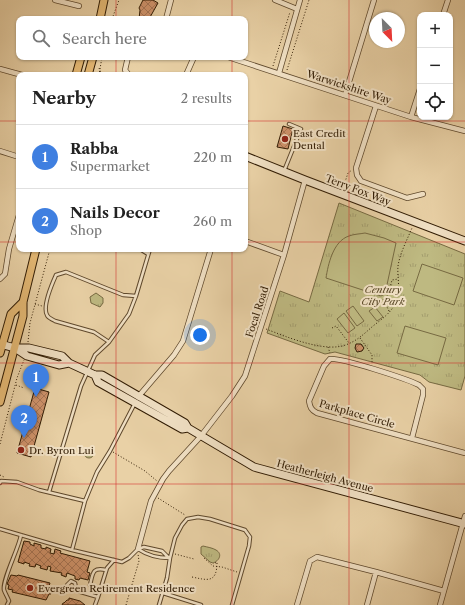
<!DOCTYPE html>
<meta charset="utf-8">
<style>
body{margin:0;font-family:"Libre Caslon Text",serif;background:#f6f6f6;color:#222}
.controls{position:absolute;right:12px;top:12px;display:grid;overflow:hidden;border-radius:8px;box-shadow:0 1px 3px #0004}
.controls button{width:36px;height:36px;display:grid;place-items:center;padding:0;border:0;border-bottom:1px solid #e0e0e0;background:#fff;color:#222;font:20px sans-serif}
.compass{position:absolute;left:369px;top:12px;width:36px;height:36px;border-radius:50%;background:#fff;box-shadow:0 1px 3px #0004;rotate:156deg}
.you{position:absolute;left:200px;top:335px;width:14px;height:14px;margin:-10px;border:3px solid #fff;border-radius:50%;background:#1a73e8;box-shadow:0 0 0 6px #1a73e833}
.badge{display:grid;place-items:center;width:26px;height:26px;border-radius:50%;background:#ea580c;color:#fff;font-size:13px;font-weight:700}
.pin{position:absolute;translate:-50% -33px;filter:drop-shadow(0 1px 2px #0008)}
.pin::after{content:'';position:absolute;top:21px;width:14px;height:12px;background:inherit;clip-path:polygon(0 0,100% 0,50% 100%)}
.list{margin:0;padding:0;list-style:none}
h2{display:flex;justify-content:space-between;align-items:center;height:52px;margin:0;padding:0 16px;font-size:17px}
h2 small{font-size:13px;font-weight:400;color:#767676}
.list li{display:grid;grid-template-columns:26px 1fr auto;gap:12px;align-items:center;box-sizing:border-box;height:64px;padding:0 16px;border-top:1px solid #e0e0e0}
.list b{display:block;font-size:15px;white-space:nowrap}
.list p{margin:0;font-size:13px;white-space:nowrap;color:#767676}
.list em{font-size:13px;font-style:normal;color:#767676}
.icon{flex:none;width:22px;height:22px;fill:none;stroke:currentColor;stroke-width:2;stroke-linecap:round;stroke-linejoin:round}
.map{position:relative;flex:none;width:465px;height:605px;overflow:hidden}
.search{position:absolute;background:#fff;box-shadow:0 1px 3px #0004;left:16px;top:16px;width:232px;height:44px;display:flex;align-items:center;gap:10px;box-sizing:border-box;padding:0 14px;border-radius:8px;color:#767676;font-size:15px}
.panel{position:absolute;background:#fff;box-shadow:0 1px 3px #0004;left:16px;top:72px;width:232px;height:180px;border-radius:8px}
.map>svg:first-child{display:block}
</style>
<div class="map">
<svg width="465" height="605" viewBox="0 0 465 605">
<defs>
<pattern id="grass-tufts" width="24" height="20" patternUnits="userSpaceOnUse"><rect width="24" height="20" fill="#beb981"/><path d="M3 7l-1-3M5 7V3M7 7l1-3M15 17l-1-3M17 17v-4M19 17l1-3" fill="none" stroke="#a49e6e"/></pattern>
<pattern id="building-cross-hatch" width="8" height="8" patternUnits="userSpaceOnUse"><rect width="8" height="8" fill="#ce926a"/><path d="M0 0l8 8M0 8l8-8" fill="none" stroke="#a87655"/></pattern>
</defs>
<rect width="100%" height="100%" fill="#e9d1a6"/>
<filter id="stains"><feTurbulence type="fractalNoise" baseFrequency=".005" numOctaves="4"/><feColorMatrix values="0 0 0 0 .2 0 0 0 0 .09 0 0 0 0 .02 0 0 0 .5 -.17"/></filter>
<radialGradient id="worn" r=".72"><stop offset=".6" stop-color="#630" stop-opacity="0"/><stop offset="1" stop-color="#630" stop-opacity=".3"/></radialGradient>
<!-- grass -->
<path fill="url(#grass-tufts)" stroke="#776a42" d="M339,203L465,254V376L461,390L429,382L420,375L335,352L325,354L267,333L280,291L309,302Z
M96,293L103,298V303L100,307L91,303L90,297Z
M84 453a5 5 0 1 1 10 0a5 5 0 1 1-10 0Z
M203,546C207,547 213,548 216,550C223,554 219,561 213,563L210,562L201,554V547Z"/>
<!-- pitch -->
<path fill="#beb981" stroke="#776a42" d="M365,233L384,238L396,243L385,294L381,296L326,278C328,265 333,241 349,236C354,234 360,234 365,233Z
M422,264L463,278L454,305L413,291Z
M353,306L364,321L357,326L346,311Z
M375,307L383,317L377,321L369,311Z
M344,313L355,328L348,333L337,319Z
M405,326L446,338L438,365L397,353Z"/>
<!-- building -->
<path fill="url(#building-cross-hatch)" stroke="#301b03" d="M143,0H153L158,3L149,19H139L140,10L139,8Z
M283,126L293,129L288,149L277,147Z
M356,344H361L364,348L362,351L357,352L355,348Z
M35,388L49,392L31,457L17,453Z
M24,541L30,542V544L34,546V543L41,545V548L46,549V547L51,549L50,553L54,554L55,549L61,551L60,553L90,561L87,572L90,573L88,580L80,578L79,580L75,579V576L67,573L66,577L61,575L62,573L50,571L51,567L48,566L47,570L40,568L41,566L36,564L35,567L29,566L30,564L24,562V564L18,562Z
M11,575L17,576L18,575L50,583L49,586H51V594H49L46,600L12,592L13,590L8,589L9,585L7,584Z
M69,598L80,601L85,605H62L63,603H64L67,600H69Z"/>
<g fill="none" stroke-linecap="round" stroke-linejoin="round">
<!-- lane casing -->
<g stroke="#5e482c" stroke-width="4.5">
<path id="lane" d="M284,171L301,129L289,124
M140,249L148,254
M109,342L94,332L55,321C52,319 48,318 47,315C42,306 52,284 56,275L66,272L123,295L136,296
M0,483L1,481L17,482L39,490L85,501
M49,492L81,386L95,355L109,342L129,314L136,296L150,249
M0,529L72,550L122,562L129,558L138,549L144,547L162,551L169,558
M138,549C147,555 158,558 169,558
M72,550L85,501L97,472L110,451L135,403
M67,585L71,581L75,583L76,588L74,590L71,591
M90,585C93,573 92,567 106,570
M74,590L98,597L95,605
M163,593L201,605
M98,597L107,568L114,560
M7,605L9,601C8,598 5,593 4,590C2,580 19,548 21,535
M159,605L167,578L170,558L175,538L182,525L187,519L198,517L210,519L245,530L250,537L249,546L232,605"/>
</g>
<!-- street casing -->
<g stroke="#5e482c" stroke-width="6">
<path id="street" d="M55,0L79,6
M275,0L297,9
M443,15L448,0
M166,19L171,0
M128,57L125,70L129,75
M228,57L411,117L465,131
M0,69L22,75
M279,73L300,0
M186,75L194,57
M345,95L374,0
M376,106L356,168L357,175L361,181L407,198L423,194
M411,117L420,89
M0,151L19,157
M245,241L284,255
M0,279L5,274L9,249L19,215
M138,397L174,355L183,341L211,249
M412,438L423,395V389L419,385C407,379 340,357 330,359L324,366L309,401C310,407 311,410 317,413L465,453
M138,549L151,501L163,479L169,471L201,436L232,396L245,376L284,255L305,180
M297,605L310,561L317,557L376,572L444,591
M367,605L376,572
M440,605L465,516"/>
</g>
<!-- secondary casing -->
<g stroke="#301b03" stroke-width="9">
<path id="secondary" d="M245,156L305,180L465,241
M0,344L15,348H29L62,356L69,363L95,375H102L185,423L188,428L254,467L465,524
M15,348L27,356L59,365L69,363
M95,375L98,382L182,429L188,428"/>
</g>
<!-- primary casing -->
<g stroke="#301b03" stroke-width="9">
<path id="primary" d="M100,19L104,0
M76,75L81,57
M88,75L93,57
M0,353L11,314L23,302
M0,402L23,316V302L36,249"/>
</g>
<!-- path -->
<path stroke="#301b03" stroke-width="1" stroke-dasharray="1 2" stroke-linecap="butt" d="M112,19L119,0
M273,66L290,12
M99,68L102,75
M287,70L309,0
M134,73L139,75
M99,75L102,57
M343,188L348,173L352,170
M35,304L42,306
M389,311L383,299L388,295L392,280L398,279
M332,328L336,326L349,343
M266,329C287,337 327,354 348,344C358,340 365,333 373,326C382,319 391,313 396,302C401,291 397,277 398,266C400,253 407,240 412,228
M360,338L372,355V364
M28,342L30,323L50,249
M328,347L330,353
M16,385L24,388
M0,444L17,378L24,360
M113,452L145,471L157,481
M0,475L4,477
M158,498L185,515
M175,554L194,559
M204,558L213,566L222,567L237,572
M192,577C207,580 217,584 217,562L213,564
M126,605L139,561L138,554"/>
<!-- lane -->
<use href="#lane" stroke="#f1e1c5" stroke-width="2.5"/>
<!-- street -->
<use href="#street" stroke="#f1e1c5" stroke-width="4.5"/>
<!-- secondary -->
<use href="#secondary" stroke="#f1e1c5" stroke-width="7"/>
<!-- primary -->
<use href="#primary" stroke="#e4b873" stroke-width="7"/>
</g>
<!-- grid -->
<path fill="none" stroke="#d62828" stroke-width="1" stroke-opacity="0.55" d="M116,0V19M232,0V19M349,0V605M116,57V75M232,57V75M0,121H19M245,121H465M0,242H19M245,242H465M116,249V605M232,249V605M0,363H465M0,484H465"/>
<!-- markers -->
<g fill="#8f2418" stroke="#f1e1c5" stroke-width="1.5">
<circle cx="285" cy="139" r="4"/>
<circle cx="21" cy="450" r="4"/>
<circle cx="30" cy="588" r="4"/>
</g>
<g text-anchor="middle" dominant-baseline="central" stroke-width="4" stroke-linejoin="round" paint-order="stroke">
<!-- street labels -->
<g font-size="10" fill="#301b03" stroke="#f1e1c5">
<text transform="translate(349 87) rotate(18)">Warwickshire Way</text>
<text transform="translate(358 190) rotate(21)">Terry Fox Way</text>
<text transform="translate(257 312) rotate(-72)">Focal Road</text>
<text transform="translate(357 414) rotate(16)">Parkplace Circle</text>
<text transform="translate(325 476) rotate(15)">Heatherleigh Avenue</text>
</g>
<!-- poi labels -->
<g font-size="10" fill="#301b03" stroke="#f1e1c5" text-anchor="start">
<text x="293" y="133">East Credit<tspan x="293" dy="12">Dental</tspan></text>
<text x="29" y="450">Dr. Byron Lui</text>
<text x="38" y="588">Evergreen Retirement Residence</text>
</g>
<!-- park labels -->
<g font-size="10" font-style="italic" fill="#5b4a29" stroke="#f1e1c5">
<text x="383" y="289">Century<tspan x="383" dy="12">City Park</tspan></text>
</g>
</g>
<rect width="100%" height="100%" filter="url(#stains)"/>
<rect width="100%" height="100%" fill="url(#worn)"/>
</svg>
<div class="controls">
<button>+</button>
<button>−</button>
<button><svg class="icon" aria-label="locate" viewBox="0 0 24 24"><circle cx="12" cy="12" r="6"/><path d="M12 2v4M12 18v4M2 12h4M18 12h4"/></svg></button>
</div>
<svg class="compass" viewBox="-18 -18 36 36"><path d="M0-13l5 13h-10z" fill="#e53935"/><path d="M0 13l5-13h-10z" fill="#767676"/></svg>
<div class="you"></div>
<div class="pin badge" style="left:36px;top:397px;background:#3f7fe0">1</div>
<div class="pin badge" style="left:24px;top:438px;background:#3f7fe0">2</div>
<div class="search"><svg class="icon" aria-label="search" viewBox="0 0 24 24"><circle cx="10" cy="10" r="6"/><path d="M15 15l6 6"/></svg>Search here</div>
<section class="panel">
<h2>Nearby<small>2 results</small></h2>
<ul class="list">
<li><span class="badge" style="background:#3f7fe0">1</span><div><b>Rabba</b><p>Supermarket</p></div><em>220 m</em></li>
<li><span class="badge" style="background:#3f7fe0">2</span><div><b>Nails Decor</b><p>Shop</p></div><em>260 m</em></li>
</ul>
</section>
</div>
